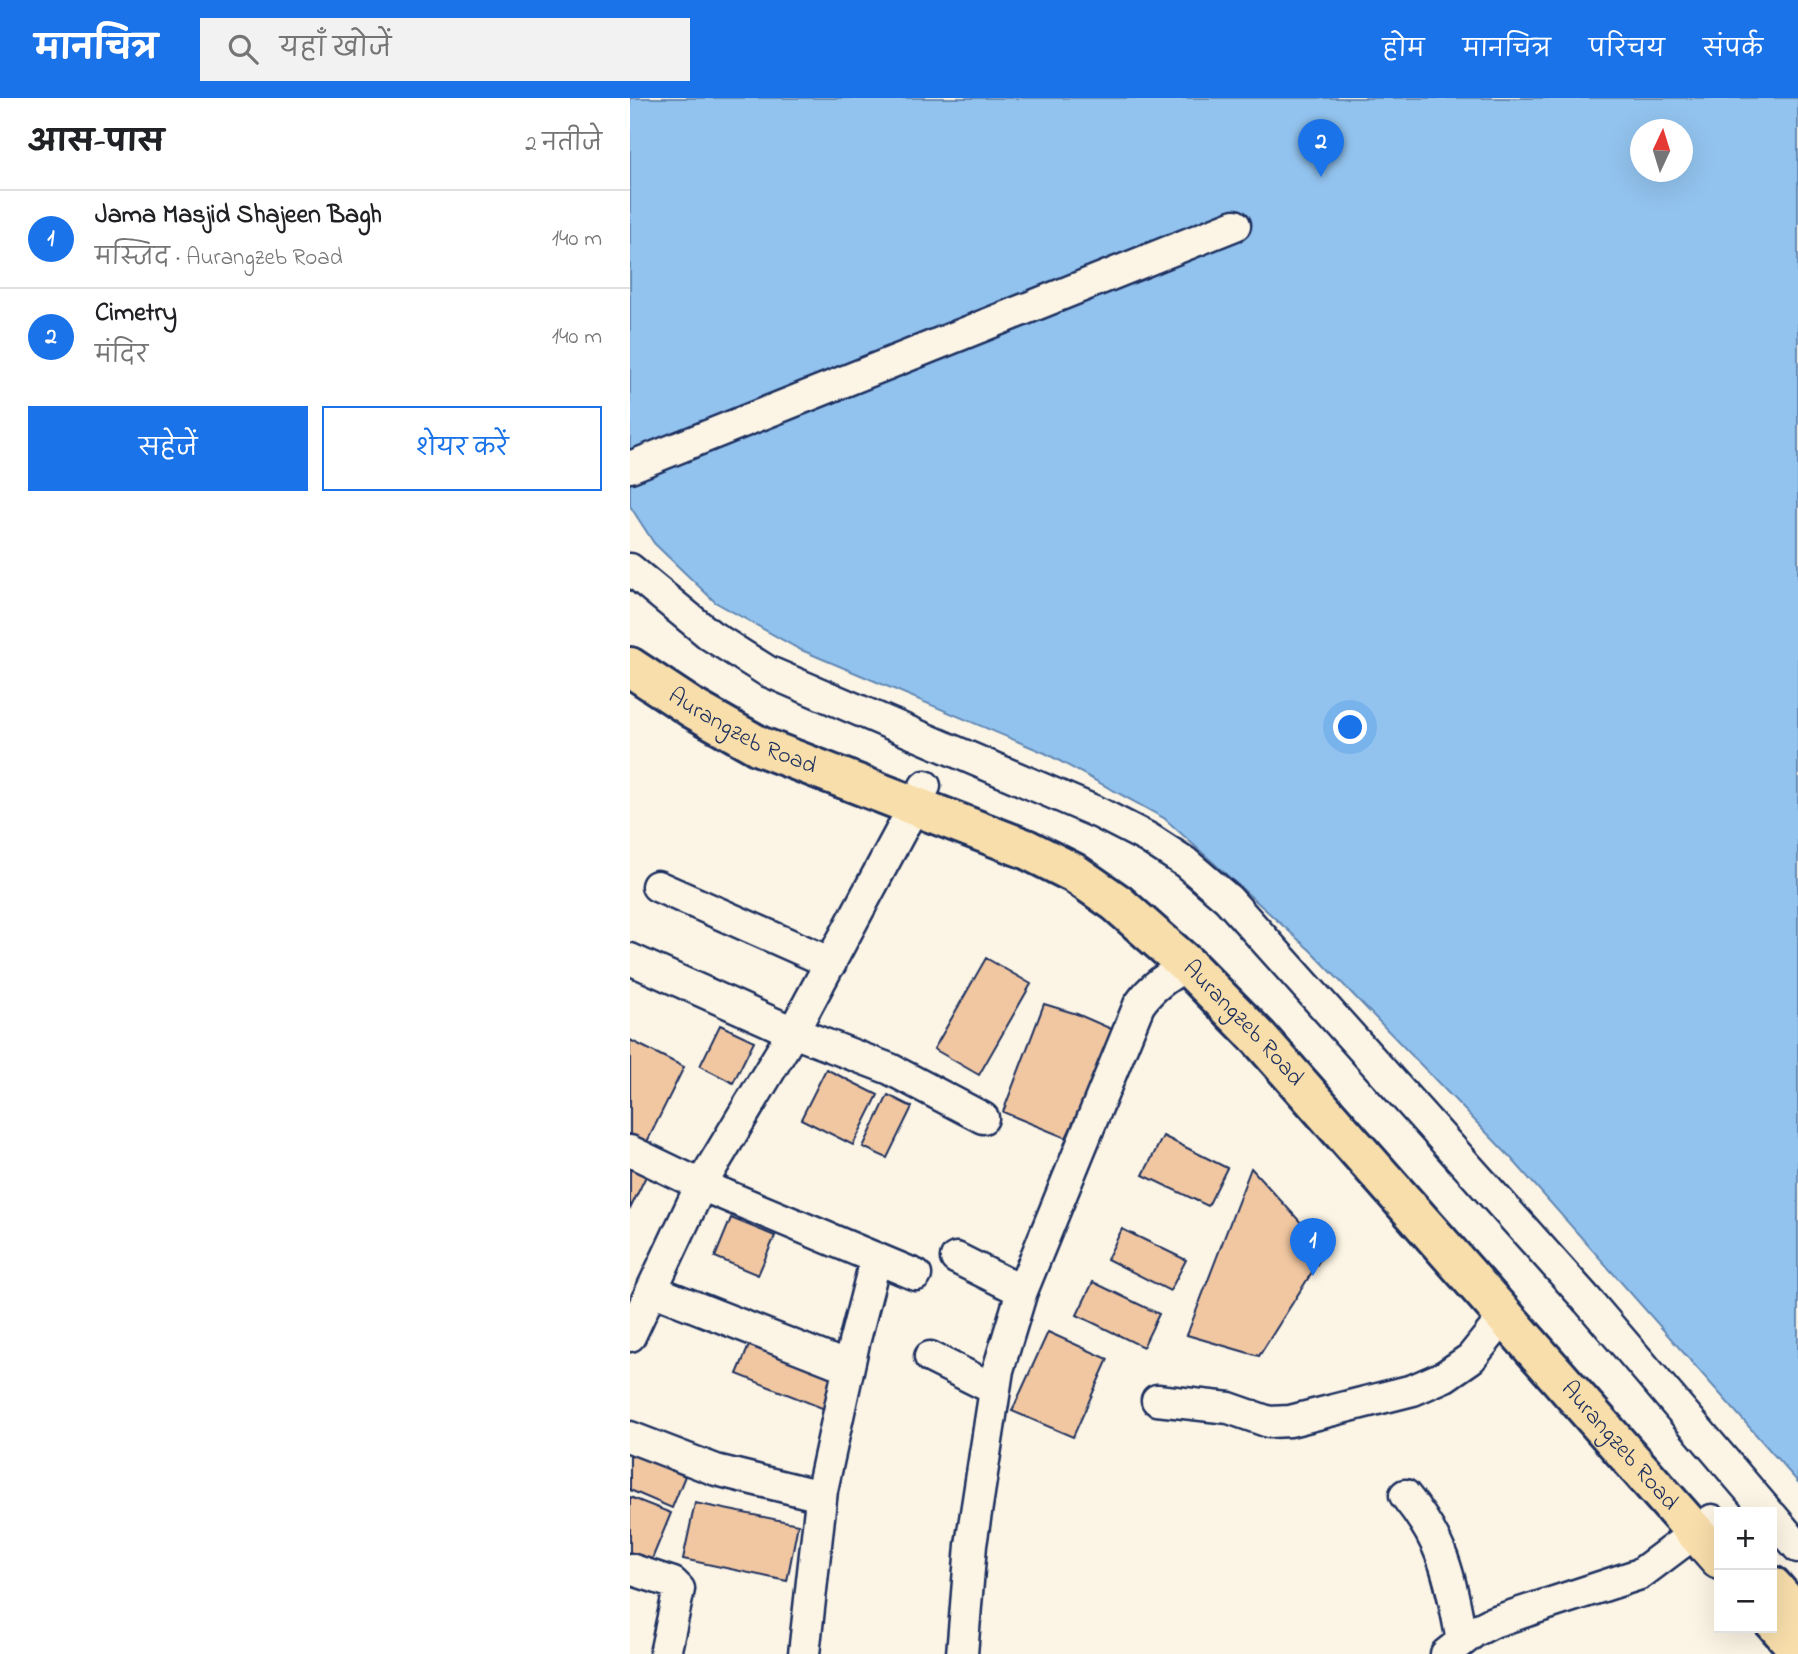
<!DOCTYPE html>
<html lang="hi">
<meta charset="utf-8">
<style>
body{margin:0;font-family:"Indie Flower","Playpen Sans Deva",sans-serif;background:#f2f2f2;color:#202124}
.controls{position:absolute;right:21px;bottom:21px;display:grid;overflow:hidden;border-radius:0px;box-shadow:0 7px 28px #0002}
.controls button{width:63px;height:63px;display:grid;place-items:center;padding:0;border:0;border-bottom:2px solid #e0e0e0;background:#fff;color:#202124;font:35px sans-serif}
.compass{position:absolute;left:1000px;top:21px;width:63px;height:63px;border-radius:50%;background:#fff;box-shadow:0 7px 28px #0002;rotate:4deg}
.you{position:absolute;left:721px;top:630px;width:24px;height:24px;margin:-18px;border:5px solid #fff;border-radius:50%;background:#1a73e8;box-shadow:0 0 0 10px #1a73e833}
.badge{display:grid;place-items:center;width:46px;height:46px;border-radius:50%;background:#1a73e8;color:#fff;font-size:23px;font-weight:700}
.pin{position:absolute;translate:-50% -58px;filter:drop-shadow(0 2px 4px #0008)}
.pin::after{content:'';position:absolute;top:37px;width:24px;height:21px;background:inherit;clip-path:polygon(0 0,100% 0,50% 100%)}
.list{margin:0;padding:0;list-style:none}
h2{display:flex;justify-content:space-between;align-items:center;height:91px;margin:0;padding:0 28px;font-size:30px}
h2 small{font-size:23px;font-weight:400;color:#757577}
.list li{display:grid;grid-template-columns:46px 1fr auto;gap:21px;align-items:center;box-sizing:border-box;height:98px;padding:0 28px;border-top:2px solid #e0e0e0}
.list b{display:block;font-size:26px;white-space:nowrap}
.list p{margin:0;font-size:23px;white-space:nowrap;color:#757577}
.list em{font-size:23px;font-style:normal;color:#757577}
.actions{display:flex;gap:14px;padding:21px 28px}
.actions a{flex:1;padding:16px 0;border:2px solid #1a73e8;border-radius:0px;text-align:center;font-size:24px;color:#1a73e8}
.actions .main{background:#1a73e8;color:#fff}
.icon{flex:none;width:38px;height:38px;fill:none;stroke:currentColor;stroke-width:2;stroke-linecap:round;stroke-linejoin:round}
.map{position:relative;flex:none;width:1168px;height:1556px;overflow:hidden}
header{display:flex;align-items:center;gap:42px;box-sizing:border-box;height:98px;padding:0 35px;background:#1a73e8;color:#fff}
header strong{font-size:33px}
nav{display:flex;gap:38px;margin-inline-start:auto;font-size:24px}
.search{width:490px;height:63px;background:#f2f2f2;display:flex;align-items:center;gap:18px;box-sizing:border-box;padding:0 24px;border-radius:0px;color:#757577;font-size:26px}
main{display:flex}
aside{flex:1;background:#fff}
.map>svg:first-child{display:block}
</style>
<header>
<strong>मानचित्र</strong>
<div class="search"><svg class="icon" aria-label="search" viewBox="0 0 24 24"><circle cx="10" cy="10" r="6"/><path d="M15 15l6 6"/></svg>यहाँ खोजें</div>
<nav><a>होम</a><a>मानचित्र</a><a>परिचय</a><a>संपर्क</a></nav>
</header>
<main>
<aside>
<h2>आस-पास<small>2 नतीजे</small></h2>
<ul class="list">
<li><span class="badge">1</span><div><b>Jama Masjid Shajeen Bagh</b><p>मस्जिद · Aurangzeb Road</p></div><em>140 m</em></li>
<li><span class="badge">2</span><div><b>Cimetry</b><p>मंदिर</p></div><em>140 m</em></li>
</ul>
<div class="actions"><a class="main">सहेजें</a><a>शेयर करें</a></div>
</aside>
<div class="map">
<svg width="1168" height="1556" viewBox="0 0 1168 1556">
<rect width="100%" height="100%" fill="#fcf5e5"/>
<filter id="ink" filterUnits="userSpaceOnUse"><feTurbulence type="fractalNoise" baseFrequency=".0143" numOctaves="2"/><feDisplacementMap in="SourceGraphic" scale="14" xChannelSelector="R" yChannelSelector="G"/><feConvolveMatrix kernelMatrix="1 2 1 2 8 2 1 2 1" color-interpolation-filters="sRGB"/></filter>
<g filter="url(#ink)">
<!-- water -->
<path fill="#92c3ee" stroke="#6288b4" stroke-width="2" fill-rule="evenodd" d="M0,0H1168V1384L881,1060L681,853L534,720L415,655L169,551L85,504L24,445L0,408ZM1010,32H1052V74H1010Z"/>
<!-- building -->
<path fill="#f1c7a1" stroke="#1b2f5e" stroke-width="2" d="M356,860L401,886L349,977L304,951Z
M414,906L447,916L486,933L436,1040L373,1014Z
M90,927L124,943L103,985L70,968Z
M0,942L54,969L16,1046L0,1038Z
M196,971L248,997L223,1047L171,1021Z
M258,997L282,1009L257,1060L233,1049Z
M533,1038L597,1070L578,1108L513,1077Z
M0,1060L20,1070L0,1111Z
M621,1070L696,1152L629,1258L557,1237Z
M101,1120L145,1138L128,1177L85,1159Z
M492,1131L556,1162L540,1193L477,1161Z
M463,1184L529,1216L513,1249L447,1217Z
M418,1234L478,1261L443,1339L382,1313Z
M123,1238L212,1273L197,1312L107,1276Z
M0,1355L55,1378L42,1410L0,1392Z
M0,1399L41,1415L20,1466L0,1458Z
M65,1405L168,1426L157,1483L53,1461Z"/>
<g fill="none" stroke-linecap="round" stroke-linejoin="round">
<!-- minor casing -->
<g stroke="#1b2f5e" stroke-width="35">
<path id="minor" d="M0,369L605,127
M0,471L80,537L137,573L469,715L518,740L555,764L598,801L958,1203L1138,1414
M27,788L201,865
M0,861L163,934L260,971L353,1020
M0,1053L71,1087L286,1177
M326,1160L392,1193
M22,1192L218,1269
M0,1238L71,1087L163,934L295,688
M300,1259L364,1291
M527,1302L599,1310L639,1324L660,1323L783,1292L815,1278L841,1260L874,1219
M0,1339L86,1372L191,1398
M775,1397C816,1447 820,1481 832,1543
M1142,1418L1168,1449
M0,1471L43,1485L49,1491L35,1556
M174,1556L192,1392L224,1245L246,1160
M332,1556L341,1447L368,1272L392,1193L509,907C522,888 537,879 557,867
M816,1556L845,1533L863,1524L1010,1476L1082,1422"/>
</g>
<!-- major casing -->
<g stroke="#1b2f5e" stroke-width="44">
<g id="major">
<path id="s1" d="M0,569L62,610L129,648L396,751L444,775L487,805L557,867L629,940L1089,1461"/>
<path d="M1142,1488L1168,1518"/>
<path d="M1142,1521L1168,1551"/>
</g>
</g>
<!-- minor -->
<use href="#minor" stroke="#fcf5e5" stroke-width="30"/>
<!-- major -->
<use href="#major" stroke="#f8deab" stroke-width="38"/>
</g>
</g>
<g text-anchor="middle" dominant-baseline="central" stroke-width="6" stroke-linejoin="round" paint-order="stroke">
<!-- street labels -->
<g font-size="24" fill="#1b2f5e" stroke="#fcf5e5">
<text stroke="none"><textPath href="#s1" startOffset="130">Aurangzeb Road</textPath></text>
<text stroke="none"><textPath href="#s1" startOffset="718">Aurangzeb Road</textPath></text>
<text stroke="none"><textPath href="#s1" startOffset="1284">Aurangzeb Road</textPath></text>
</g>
</g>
</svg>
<div class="controls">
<button>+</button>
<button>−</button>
</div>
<svg class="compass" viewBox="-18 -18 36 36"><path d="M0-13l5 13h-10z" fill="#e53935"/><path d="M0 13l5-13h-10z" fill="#757577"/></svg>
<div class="you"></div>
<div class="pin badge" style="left:683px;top:1178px">1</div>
<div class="pin badge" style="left:691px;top:79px">2</div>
</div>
</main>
